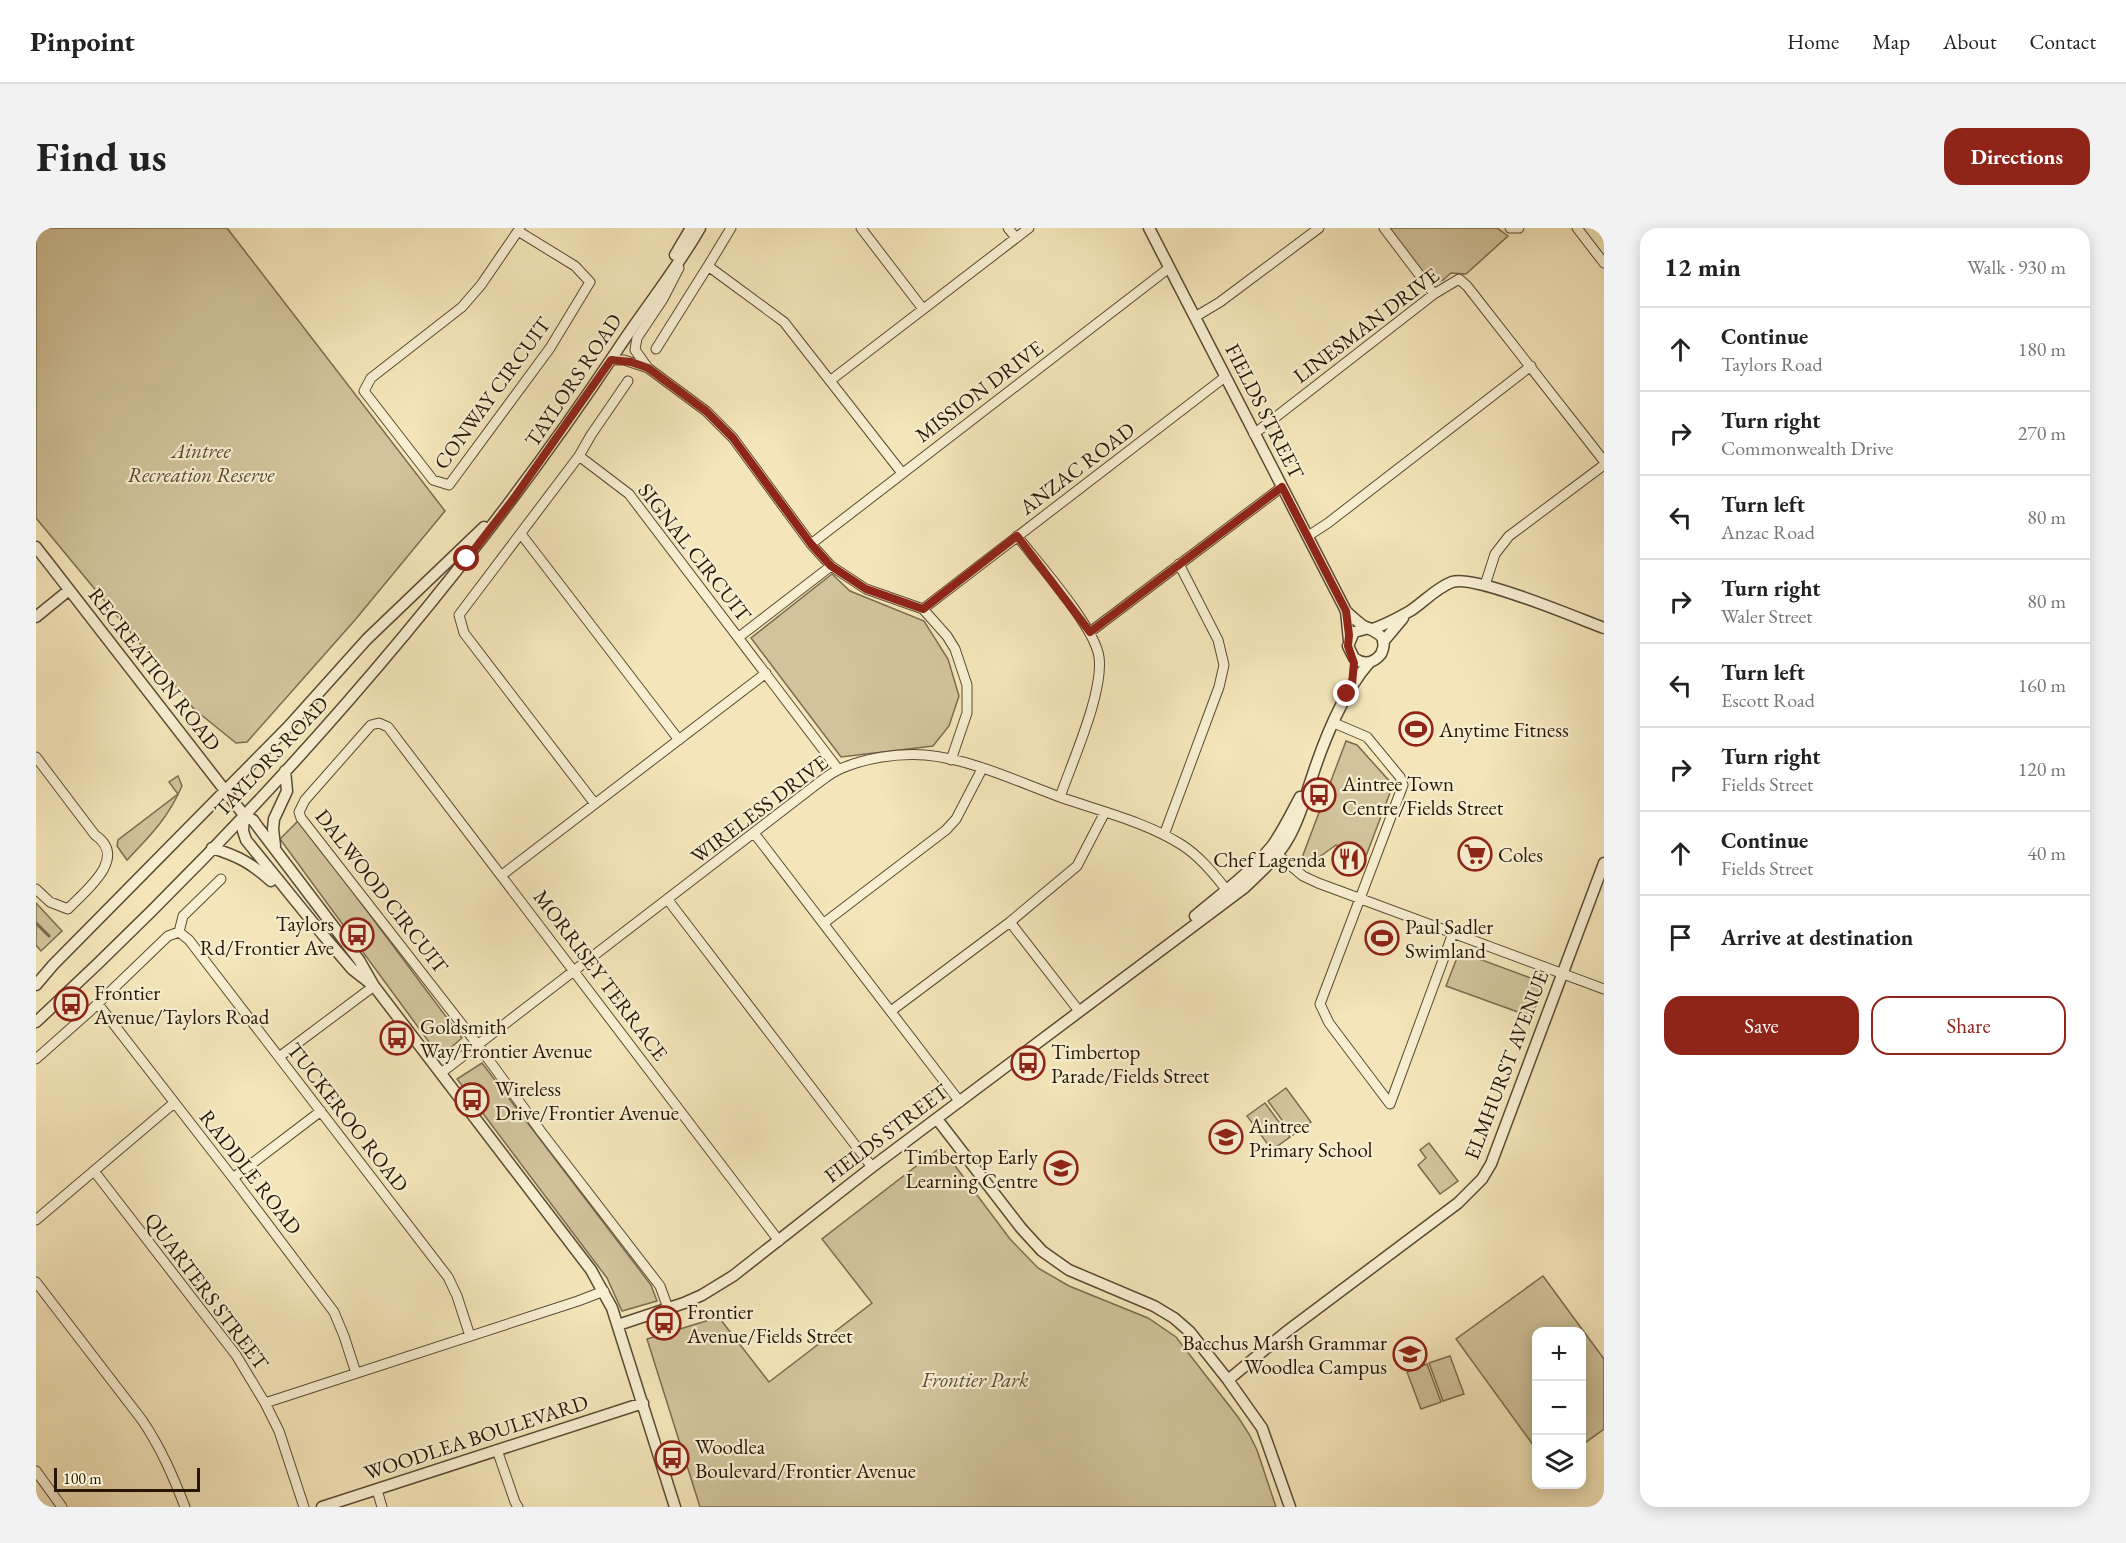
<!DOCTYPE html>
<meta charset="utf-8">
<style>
body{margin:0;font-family:"EB Garamond",serif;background:#f2f2f2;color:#222}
.controls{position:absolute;right:18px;bottom:18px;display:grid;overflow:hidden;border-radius:12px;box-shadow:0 3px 15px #0003}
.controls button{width:54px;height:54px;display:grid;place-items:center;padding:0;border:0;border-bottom:2px solid #e0e0e0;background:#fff;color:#222;font:30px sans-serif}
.scale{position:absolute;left:18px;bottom:15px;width:146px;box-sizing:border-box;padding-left:6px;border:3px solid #271606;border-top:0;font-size:16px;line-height:21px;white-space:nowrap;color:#271606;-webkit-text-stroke:4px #f8efd2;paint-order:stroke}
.stop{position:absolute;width:18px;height:18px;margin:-14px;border:4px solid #8f2418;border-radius:50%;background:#fff}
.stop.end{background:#8f2418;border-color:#fff;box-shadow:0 2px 6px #0008}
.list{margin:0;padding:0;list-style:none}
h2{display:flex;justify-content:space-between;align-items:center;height:78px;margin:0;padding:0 24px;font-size:26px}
h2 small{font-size:20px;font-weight:400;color:#767676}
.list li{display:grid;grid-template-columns:39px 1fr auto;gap:18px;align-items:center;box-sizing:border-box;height:84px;padding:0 24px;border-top:2px solid #e0e0e0}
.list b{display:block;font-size:22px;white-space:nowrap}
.list p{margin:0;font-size:20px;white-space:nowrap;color:#767676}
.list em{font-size:20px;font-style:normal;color:#767676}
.actions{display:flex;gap:12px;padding:18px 24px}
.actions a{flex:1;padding:14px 0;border:2px solid #8f2418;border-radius:18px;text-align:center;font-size:21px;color:#8f2418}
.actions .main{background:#8f2418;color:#fff}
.icon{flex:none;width:33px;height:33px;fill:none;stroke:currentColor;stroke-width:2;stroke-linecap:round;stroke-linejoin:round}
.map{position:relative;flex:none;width:1568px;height:1279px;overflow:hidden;border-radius:18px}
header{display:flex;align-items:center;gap:36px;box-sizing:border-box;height:84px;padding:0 30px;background:#fff;border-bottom:2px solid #e0e0e0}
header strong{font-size:28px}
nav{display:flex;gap:33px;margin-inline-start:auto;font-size:21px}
.intro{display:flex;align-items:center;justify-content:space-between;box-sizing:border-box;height:144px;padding:0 36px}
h1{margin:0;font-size:42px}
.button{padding:15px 27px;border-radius:18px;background:#8f2418;color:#fff;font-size:21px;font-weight:700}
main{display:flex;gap:36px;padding:0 36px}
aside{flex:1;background:#fff;border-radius:18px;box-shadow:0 3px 15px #0003}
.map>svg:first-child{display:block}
</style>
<header>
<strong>Pinpoint</strong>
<nav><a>Home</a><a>Map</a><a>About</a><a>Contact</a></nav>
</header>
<div class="intro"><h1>Find us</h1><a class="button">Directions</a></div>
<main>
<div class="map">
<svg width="1568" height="1279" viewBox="0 0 1568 1279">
<rect width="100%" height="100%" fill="#f4e6ba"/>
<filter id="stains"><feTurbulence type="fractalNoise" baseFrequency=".00333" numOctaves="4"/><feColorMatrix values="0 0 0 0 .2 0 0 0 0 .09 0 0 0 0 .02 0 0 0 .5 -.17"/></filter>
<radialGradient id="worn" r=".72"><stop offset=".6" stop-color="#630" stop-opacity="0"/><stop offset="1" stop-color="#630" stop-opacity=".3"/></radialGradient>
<!-- green -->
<path fill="#d1c39b" stroke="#7c6c50" stroke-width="1.5" d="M0,0H191L409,283L319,392L211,514L200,515L158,481L0,290Z
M1353,0H1461L1472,8L1430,46L1415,45L1407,52L1401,54L1389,47Z
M796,346L814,363L888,393L912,431L923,468L913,498L897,518L805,529L715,410Z
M1310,513L1321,517L1357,557L1330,628L1300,617L1275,635L1270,633L1267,627Z
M142,548L146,558C132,590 115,607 91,632L81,618L82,612L142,566L133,554Z
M263,592L426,810L404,829L244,611Z
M0,675L26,703L5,723L0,717Z
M1427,725L1503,753L1506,760L1496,789L1410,758L1422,727Z
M446,835L615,1057L621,1073L586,1083L571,1050L421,851Z
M1250,860L1275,894L1257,907L1232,873Z
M1229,875L1254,909L1236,922L1211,888Z
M1393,915L1422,953L1404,966L1382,937L1390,930L1384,922Z
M905,919L974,1011L1002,1040L1033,1058L1112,1090L1140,1109L1202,1189L1213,1206L1221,1222L1240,1279H664L611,1111L670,1093L681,1087L733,1154L836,1075L786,1011Z
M1507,1048L1568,1131V1201L1546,1217V1104H1500V1221L1420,1111Z
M1414,1128L1428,1166L1407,1173L1393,1135Z
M1391,1136L1405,1174L1385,1181L1371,1144Z"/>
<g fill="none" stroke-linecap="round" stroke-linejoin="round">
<!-- stream -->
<path stroke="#78684d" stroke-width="3" d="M0,695L13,708"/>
<!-- minor casing -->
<g stroke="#5a4a33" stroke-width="11">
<path id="minor" d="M695,0L672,38L748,94L866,245
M825,0L887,81
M972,0L980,10
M1348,0L1398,66
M1474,0H1483
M1541,0L1568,35
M482,3L539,38L554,54L514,120L413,257L397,252L328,163L335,150L426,79L445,57L484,0
M643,40L627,71L601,110L599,122L612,140L670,183L697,210L775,316L795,338L830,361L887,381L911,408L919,421L931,457V485L915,532
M1159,89L1184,74L1283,0
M620,121L672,38
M575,132H588L609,139
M795,152L993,0
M1218,206L1398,66L1423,51L1431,58L1568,233
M543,228L555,207L592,153
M485,306L643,512
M981,308C1002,335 1059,399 1063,429C1068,464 1036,534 1024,569
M1272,308L1292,295L1495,138
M775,316L1133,40
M1449,357L1459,326L1473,308L1568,237
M887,381L1189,149
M1054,404L1246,259
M703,409L795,338
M1298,495L1331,509L1364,549L1367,557L1284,776L1293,795L1354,876L1417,705
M0,529L59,607C93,630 49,663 32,681L14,674L0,661
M559,576L428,405L423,387L543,228L593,266L802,541
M718,605L924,874
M1128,607L1183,459L1188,437L1182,412L1143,336
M1236,622L1267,648L1282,655L1568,761
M466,647L730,445
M632,672L836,939
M974,694L1043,783
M788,695L910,602L920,591L946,541
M143,704L153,712L412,1049L421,1068L434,1108
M143,704L147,688L185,651
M62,776L197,950L298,1084L308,1108L320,1145
M855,783L974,694L1041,638L1069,584
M243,829L338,758
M0,831L52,785L132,708L143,704
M405,845L781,556C788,551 796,544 804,541C829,530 861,525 889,527C935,531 980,553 1024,569C1064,583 1110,594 1146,617C1166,630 1180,649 1194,666
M58,943L200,1127L229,1175L243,1203L268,1279
M197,950L285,883
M0,992L138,875
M0,1054L106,1192C125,1220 137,1248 149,1279
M632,1080L624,1058L506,905L442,817L265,590L263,584L269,572L335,497L343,495L352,499L743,1013
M229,1175L542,1073L568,1063
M461,1222L479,1274L482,1279
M0,1243L26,1279
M341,1262L346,1279"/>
</g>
<!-- tertiary casing -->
<g stroke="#5a4a33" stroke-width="13">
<path id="tertiary" d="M1113,0L1310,383L1313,413
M639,27L655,0
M0,319L208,587L217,592L222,599L323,732L338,758L555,1042L576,1080L639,1279
M1310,383C1315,388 1321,393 1326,397C1339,405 1354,406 1345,426C1337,436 1327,437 1318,430L1312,418L1318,404L1333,400
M0,389L33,362
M1337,401C1350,396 1362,390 1374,383C1388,374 1400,360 1416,354C1438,346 1541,390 1568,400
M1347,414L1367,390
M208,587L207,603L210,612L287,707L316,741L334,755
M239,618L237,601L238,591L251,563L249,543
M176,620C202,628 215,635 235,653
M1159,688C1185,666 1214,645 1236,618C1247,603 1255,586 1264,569
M0,757L17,737L252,499L331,411L448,299
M0,794C218,592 417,369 582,121C609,80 640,42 664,0
M901,891L985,1000L1006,1023L1033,1042L1118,1078L1138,1090L1154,1104L1192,1152L1226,1200L1254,1279
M582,1097L648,1075L666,1067L697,1048L836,939L1208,660C1225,644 1242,629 1253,609C1264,590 1269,569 1276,549C1288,512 1308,463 1333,435
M1192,1152L1250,1104L1422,975L1446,951L1455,936L1568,635
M286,1279L607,1175"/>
</g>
<!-- minor -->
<use href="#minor" stroke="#f8efd2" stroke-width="9"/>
<!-- tertiary -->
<use href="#tertiary" stroke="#f8efd2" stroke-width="10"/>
</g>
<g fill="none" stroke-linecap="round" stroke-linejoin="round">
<!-- route -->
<path stroke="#8f2418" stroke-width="8" d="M431,331L478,270L575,132L595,134L612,140L670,183L697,210L775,316L795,338L830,361L887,381L981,308L1054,404L1246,259L1310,383L1313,407L1312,418L1318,435L1316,456L1311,466"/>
</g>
<!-- icons -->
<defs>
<g id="stadium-ring" transform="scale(1.725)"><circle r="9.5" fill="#f8efd2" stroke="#8f2418" stroke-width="1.5"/><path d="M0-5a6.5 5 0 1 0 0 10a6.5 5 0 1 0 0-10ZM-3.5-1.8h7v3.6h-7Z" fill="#8f2418"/></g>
<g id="bus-ring" transform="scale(1.725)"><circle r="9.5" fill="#f8efd2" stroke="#8f2418" stroke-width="1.5"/><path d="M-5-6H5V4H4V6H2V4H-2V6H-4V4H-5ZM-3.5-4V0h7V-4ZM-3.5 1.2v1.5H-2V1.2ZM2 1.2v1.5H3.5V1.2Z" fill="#8f2418"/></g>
<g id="supermarket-ring" transform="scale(1.725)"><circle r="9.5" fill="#f8efd2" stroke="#8f2418" stroke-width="1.5"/><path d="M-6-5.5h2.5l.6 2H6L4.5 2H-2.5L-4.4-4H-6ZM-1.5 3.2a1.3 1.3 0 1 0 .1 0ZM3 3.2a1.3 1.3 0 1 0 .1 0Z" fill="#8f2418"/></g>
<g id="restaurant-ring" transform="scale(1.725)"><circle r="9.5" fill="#f8efd2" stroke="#8f2418" stroke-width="1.5"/><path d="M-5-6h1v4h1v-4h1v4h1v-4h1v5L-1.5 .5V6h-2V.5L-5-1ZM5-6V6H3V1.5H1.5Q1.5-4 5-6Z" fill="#8f2418"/></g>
<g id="school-ring" transform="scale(1.725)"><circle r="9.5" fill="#f8efd2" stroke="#8f2418" stroke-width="1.5"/><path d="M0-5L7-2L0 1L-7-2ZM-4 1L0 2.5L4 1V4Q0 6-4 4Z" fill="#8f2418"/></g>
</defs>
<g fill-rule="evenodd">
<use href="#stadium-ring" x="1380" y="501"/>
<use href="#bus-ring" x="1283" y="567"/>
<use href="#supermarket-ring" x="1439" y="626"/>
<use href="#restaurant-ring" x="1313" y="631"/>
<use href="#bus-ring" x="321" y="707"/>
<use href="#stadium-ring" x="1346" y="710"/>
<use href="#bus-ring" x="35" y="776"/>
<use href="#bus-ring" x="361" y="810"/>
<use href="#bus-ring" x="992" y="835"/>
<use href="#bus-ring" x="436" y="872"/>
<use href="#school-ring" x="1190" y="909"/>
<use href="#school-ring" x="1025" y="940"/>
<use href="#bus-ring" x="628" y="1095"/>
<use href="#school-ring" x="1374" y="1126"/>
<use href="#bus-ring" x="636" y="1230"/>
</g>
<g text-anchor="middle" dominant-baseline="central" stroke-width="4.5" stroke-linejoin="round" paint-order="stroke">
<!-- street labels -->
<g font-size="21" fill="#271606" stroke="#f8efd2">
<text transform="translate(1330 97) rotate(-37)">LINESMAN DRIVE</text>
<text transform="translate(537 152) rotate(-56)">TAYLORS ROAD</text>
<text transform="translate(943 163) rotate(-37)">MISSION DRIVE</text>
<text transform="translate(456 165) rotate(-54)">CONWAY CIRCUIT</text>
<text transform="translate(1229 183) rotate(63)">FIELDS STREET</text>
<text transform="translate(1041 240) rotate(-37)">ANZAC ROAD</text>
<text transform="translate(659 324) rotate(52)">SIGNAL CIRCUIT</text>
<text transform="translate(119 441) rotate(52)">RECREATION ROAD</text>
<text transform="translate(235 528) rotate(-47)">TAYLORS ROAD</text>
<text transform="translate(723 581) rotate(-37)">WIRELESS DRIVE</text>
<text transform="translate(346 663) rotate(52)">DALWOOD CIRCUIT</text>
<text transform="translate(565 747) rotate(53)">MORRISEY TERRACE</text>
<text transform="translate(1470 837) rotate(-69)">ELMHURST AVENUE</text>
<text transform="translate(312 889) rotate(52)">TUCKEROO ROAD</text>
<text transform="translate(850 905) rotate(-37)">FIELDS STREET</text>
<text transform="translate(215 944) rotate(52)">RADDLE ROAD</text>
<text transform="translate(171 1063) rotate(53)">QUARTERS STREET</text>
<text transform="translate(440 1209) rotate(-18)">WOODLEA BOULEVARD</text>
</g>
<!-- park labels -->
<g font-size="21" font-style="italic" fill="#5a4a33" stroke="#f8efd2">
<text x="165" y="222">Aintree<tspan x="165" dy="24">Recreation Reserve</tspan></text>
<text x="939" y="1151">Frontier Park</text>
</g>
<!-- poi labels -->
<g font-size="21" fill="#271606" stroke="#f8efd2" text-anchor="start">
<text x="1403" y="501">Anytime Fitness</text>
<text x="1306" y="555">Aintree Town<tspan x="1306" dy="24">Centre/Fields Street</tspan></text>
<text x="1462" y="626">Coles</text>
<text x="1290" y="631" text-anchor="end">Chef Lagenda</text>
<text x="298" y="695" text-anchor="end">Taylors<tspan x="298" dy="24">Rd/Frontier Ave</tspan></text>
<text x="1369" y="698">Paul Sadler<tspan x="1369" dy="24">Swimland</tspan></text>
<text x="58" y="764">Frontier<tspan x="58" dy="24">Avenue/Taylors Road</tspan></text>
<text x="384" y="798">Goldsmith<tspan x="384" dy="24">Way/Frontier Avenue</tspan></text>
<text x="1015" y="823">Timbertop<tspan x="1015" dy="24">Parade/Fields Street</tspan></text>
<text x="459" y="860">Wireless<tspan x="459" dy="24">Drive/Frontier Avenue</tspan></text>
<text x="1213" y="897">Aintree<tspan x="1213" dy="24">Primary School</tspan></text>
<text x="1002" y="928" text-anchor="end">Timbertop Early<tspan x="1002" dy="24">Learning Centre</tspan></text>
<text x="651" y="1083">Frontier<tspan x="651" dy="24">Avenue/Fields Street</tspan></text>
<text x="1351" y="1114" text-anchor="end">Bacchus Marsh Grammar<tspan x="1351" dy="24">Woodlea Campus</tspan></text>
<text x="659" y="1218">Woodlea<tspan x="659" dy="24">Boulevard/Frontier Avenue</tspan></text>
</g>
</g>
<rect width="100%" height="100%" filter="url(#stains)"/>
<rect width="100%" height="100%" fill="url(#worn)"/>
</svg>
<div class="controls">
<button>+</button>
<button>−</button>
<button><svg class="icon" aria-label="layers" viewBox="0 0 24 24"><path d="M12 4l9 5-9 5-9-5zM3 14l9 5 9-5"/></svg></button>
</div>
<div class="scale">100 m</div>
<div class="stop" style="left:431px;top:331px"></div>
<div class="stop end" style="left:1311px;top:466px"></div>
</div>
<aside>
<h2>12 min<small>Walk · 930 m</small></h2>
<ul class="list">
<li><svg class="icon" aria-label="ahead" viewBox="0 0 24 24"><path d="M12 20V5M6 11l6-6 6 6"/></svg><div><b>Continue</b><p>Taylors Road</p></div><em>180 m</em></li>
<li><svg class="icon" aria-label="right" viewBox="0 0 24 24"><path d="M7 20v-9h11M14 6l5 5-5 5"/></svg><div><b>Turn right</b><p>Commonwealth Drive</p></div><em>270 m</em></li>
<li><svg class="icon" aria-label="left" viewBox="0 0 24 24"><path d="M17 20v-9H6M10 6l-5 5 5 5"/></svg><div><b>Turn left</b><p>Anzac Road</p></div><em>80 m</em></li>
<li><svg class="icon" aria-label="right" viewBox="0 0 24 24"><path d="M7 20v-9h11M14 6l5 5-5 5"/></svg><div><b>Turn right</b><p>Waler Street</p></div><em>80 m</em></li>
<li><svg class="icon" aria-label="left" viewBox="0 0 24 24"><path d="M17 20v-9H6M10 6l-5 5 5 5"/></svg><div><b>Turn left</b><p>Escott Road</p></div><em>160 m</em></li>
<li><svg class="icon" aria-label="right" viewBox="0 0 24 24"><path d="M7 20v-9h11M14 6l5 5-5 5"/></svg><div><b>Turn right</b><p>Fields Street</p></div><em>120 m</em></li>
<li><svg class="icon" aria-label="ahead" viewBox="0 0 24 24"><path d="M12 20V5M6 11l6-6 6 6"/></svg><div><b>Continue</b><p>Fields Street</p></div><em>40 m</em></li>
<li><svg class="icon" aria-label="arrive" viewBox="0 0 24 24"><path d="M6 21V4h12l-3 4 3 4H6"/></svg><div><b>Arrive at destination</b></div></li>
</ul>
<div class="actions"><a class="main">Save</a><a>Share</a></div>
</aside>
</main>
